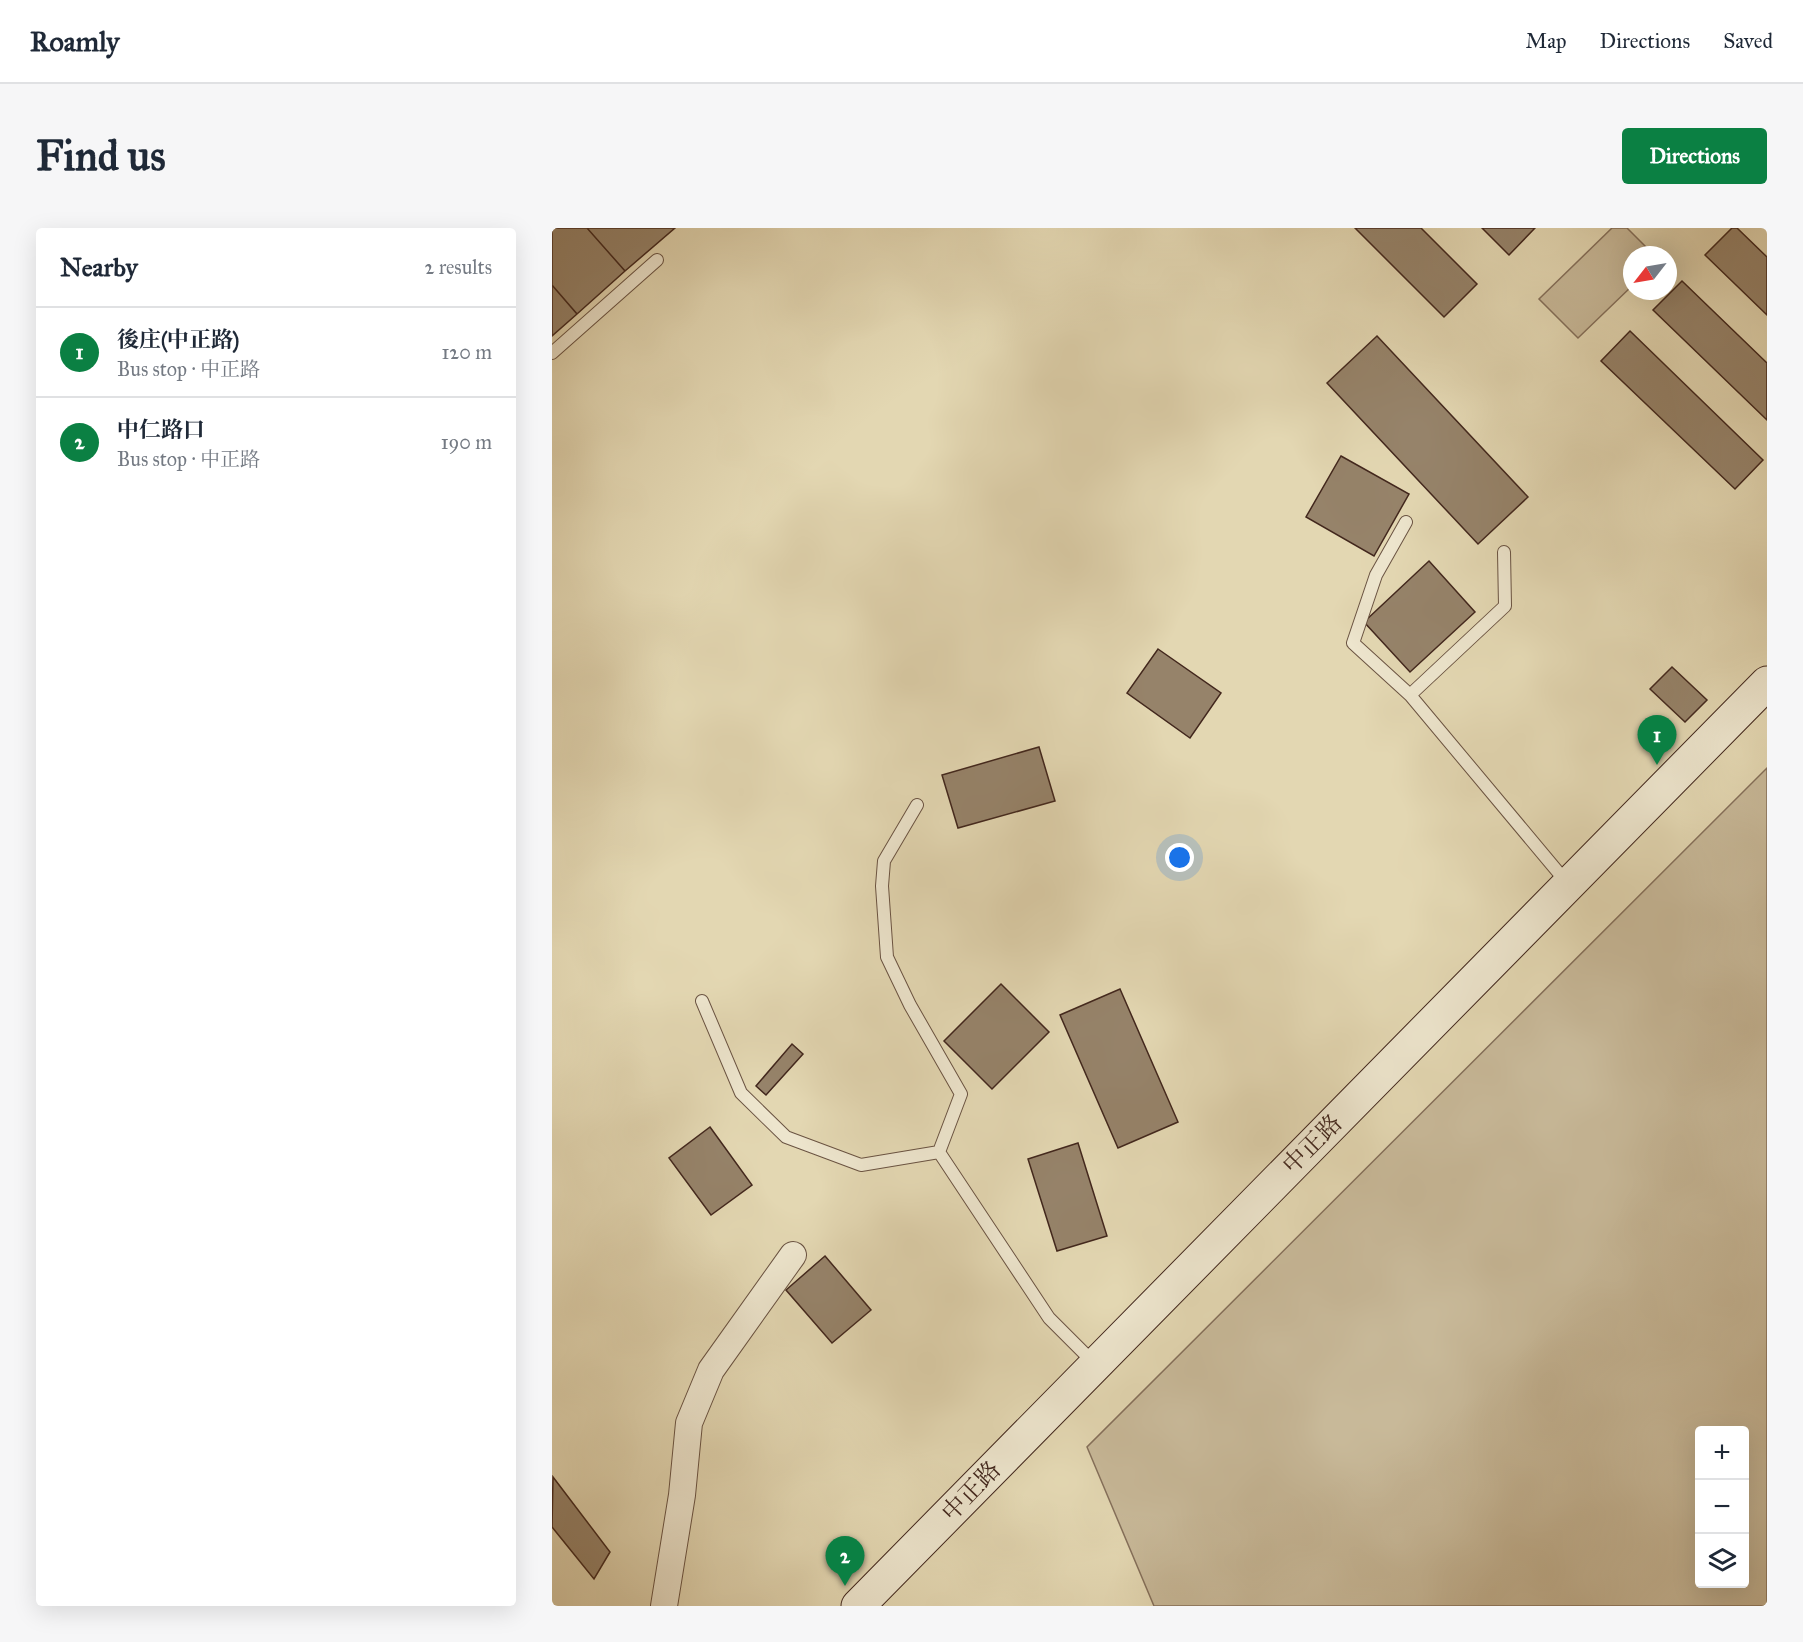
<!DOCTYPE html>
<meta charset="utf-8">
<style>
body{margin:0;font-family:"IM FELL Great Primer","Noto Serif TC",serif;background:#f6f6f7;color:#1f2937}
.controls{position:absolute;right:18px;bottom:18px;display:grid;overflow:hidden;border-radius:6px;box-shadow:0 6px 24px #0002}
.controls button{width:54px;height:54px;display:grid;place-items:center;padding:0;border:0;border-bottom:2px solid #e0e1e3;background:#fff;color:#1f2937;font:30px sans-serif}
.compass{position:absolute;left:1071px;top:18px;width:54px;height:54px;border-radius:50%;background:#fff;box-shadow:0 6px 24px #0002;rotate:239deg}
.you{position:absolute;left:628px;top:630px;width:21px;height:21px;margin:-15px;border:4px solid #fff;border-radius:50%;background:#1a73e8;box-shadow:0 0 0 9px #1a73e833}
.badge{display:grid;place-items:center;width:39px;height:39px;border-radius:50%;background:#0b8043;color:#fff;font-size:20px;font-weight:700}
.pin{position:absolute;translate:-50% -50px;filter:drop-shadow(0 2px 3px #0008)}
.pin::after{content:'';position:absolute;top:32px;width:21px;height:18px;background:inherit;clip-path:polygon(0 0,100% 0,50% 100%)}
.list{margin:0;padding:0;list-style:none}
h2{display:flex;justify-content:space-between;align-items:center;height:78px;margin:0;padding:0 24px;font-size:26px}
h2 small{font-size:20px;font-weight:400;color:#747a83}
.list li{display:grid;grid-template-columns:39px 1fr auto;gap:18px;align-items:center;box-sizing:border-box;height:90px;padding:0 24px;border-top:2px solid #e0e1e3}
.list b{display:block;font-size:22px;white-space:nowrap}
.list p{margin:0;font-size:20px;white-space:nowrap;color:#747a83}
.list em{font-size:20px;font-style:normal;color:#747a83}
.icon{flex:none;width:33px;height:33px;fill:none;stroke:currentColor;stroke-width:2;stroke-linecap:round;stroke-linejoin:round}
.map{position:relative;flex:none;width:1215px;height:1378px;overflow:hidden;border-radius:6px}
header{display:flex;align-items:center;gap:36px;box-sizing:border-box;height:84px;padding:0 30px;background:#fff;border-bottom:2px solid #e0e1e3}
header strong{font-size:28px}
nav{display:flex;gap:33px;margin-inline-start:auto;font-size:21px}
.intro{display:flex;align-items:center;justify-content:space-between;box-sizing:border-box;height:144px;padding:0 36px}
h1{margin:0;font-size:42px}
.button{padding:15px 27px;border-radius:6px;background:#0b8043;color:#fff;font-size:21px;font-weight:700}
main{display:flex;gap:36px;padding:0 36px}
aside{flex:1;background:#fff;border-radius:6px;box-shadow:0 6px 24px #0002}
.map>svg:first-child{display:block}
</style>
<header>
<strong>Roamly</strong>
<nav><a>Map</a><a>Directions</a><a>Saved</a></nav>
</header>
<div class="intro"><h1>Find us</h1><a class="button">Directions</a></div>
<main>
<aside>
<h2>Nearby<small>2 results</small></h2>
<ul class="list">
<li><span class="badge">1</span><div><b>後庄(中正路)</b><p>Bus stop · 中正路</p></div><em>120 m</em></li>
<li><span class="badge">2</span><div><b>中仁路口</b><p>Bus stop · 中正路</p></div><em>190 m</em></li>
</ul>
</aside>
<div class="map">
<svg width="1215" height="1378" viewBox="0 0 1215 1378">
<rect width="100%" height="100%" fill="#e3d7b2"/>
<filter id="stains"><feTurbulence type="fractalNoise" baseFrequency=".00333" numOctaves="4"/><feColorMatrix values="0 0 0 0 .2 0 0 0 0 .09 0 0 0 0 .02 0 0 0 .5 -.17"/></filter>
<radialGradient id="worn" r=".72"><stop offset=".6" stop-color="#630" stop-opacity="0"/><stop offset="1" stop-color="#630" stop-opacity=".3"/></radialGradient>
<!-- green -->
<path fill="#c8b999" stroke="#85705b" stroke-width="1.5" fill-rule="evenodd" d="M1060,0H1075L1102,27H1080V58L1026,110L987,71Z
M1215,540V1378H602L535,1219ZM1148,1202H1192V1356H1148Z"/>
<!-- building -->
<path fill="#96836a" stroke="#42271d" stroke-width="1.5" d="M0,0H35L73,43L25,86L0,57Z
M35,0H123L73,43Z
M803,0H869L925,56L892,89Z
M930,0H983L957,27Z
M1180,0H1185L1215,29V87L1153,27Z
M1130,53L1215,135V192L1101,82Z
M0,57L25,86L0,108Z
M1078,103L1211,232L1183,261L1049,133Z
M825,108L976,269L926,316L775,155Z
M789,228L857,266L822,328L754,289Z
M877,333L923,384L858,444L812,394Z
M606,421L669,465L638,510L575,465Z
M1120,439L1155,472L1133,494L1098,461Z
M487,519L503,573L406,600L390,547Z
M449,756L497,804L440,861L392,813Z
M568,761L626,894L566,920L508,787Z
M240,816L251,826L214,867L204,858Z
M158,899L200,957L159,987L117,930Z
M526,915L555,1008L505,1023L476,931Z
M273,1028L319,1082L280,1115L234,1062Z
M1,1249L58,1324L42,1351L0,1299Z"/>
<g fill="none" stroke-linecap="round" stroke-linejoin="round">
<!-- service casing -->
<g stroke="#6a5342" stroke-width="14">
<path id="service" d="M0,125L105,32
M854,294L824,347L801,415L858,467
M952,324L953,378L858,467L1016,656
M365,577L332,633L330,658L335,729L358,777L409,866L387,924L497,1090L543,1136
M150,773L189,865L234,909L309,937L387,924"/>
</g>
<!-- minor casing -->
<g stroke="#6a5342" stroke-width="28">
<path id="minor" d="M112,1378L130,1267L137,1195L159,1142L241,1027"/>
</g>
<!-- secondary casing -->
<g stroke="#42271d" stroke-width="35">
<path id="secondary" d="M306,1378L1215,455"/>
</g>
<!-- service -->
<use href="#service" stroke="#ede5cd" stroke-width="12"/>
<!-- minor -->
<use href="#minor" stroke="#ede5cd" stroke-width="26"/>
<!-- secondary -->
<use href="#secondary" stroke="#ede5cd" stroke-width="33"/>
</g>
<g text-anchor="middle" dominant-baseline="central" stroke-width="4.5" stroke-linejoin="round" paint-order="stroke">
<!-- street labels -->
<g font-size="24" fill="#42271d" stroke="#ede5cd">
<text transform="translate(760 916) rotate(-45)">中正路</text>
<text transform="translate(419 1263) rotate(-46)">中正路</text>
</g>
</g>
<rect width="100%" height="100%" filter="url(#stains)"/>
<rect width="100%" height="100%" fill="url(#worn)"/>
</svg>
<div class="controls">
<button>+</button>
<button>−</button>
<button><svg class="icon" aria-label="layers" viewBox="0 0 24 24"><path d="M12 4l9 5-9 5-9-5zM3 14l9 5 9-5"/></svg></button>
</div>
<svg class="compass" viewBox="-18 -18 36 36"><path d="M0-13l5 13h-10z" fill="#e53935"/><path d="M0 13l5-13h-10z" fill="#747a83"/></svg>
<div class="you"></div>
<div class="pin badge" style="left:1105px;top:537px">1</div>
<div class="pin badge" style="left:293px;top:1358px">2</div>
</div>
</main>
